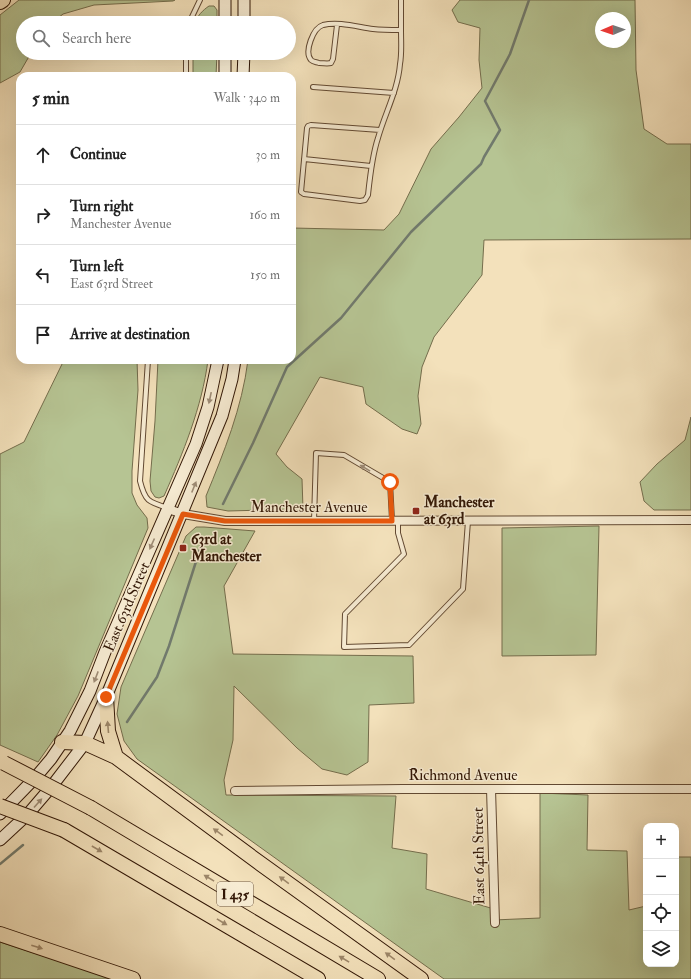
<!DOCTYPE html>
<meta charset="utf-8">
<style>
body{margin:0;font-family:"IM FELL Double Pica",serif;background:#f6f6f6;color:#222}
.controls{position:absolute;right:12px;bottom:12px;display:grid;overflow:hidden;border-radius:8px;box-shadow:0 4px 16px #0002}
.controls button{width:36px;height:36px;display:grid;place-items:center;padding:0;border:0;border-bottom:1px solid #e0e0e0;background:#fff;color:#222;font:20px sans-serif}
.compass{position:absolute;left:595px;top:12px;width:36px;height:36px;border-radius:50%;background:#fff;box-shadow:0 4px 16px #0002;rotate:268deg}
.stop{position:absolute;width:12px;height:12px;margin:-9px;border:3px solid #ea580c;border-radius:50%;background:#fff}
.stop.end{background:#ea580c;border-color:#fff;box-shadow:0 1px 4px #0008}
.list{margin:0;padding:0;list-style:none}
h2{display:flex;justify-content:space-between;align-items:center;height:52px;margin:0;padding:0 16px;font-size:17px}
h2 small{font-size:13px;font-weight:400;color:#767676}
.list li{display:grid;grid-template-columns:26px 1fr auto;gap:12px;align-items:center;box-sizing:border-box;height:60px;padding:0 16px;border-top:1px solid #e0e0e0}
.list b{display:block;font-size:15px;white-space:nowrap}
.list p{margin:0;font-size:13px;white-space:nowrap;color:#767676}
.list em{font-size:13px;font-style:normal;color:#767676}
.icon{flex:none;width:22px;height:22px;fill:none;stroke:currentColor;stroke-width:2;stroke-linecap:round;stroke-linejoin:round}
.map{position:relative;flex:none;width:691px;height:979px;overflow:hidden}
.search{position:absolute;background:#fff;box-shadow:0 4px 16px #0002;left:16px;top:16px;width:280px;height:44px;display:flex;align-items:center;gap:10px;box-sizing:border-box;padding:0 14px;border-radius:22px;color:#767676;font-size:15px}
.panel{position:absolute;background:#fff;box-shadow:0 4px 16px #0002;left:16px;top:72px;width:280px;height:292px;border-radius:12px}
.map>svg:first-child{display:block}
</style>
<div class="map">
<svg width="691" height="979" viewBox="0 0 691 979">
<rect width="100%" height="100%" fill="#f3e1bb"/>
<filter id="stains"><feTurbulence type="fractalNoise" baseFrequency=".005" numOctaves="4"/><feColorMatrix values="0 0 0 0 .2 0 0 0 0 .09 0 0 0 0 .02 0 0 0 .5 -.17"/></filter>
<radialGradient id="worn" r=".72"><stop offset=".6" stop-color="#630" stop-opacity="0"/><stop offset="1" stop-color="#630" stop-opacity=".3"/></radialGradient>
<!-- green -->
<path fill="#b6c493" stroke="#746d4c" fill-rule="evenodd" d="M19,0H175L173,1L94,5L63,14L52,23H23V53H31L20,72L0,83V15Z
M460,0H635L636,70L644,129L667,144H691V239L484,240L482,275L434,337L422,367L418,396L421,424L417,434L402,429L366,404L363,387L320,377L276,454L287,467L302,479L303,509L228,511L207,507L206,496C224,452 242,408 248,360H292V228L384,230L399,214L431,149L459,117L482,88L479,60L480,28L458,22L452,10ZM601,18H625V42H601Z
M209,6H214L217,10V23H195C197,16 203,10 209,6Z
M193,53H217L216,76H193Z
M64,360H137L138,390L132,471V493L137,505L147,518L148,528L78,696L57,735L38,762L0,745V454L24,442Z
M158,360H208C202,407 183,453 164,496L159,498L155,497L151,491L150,481L155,421Z
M691,417V510H654L644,501L640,482L657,464L685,440Z
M599,526L596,655L502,656V528Z
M196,527H204L255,531L224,586L233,654L413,656L414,703L369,705L368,762L347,775L322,769L297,748L234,686L233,740L224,780L226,795L396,796L392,848L427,854L426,889L494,909V920L540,918V793L588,795L587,850L627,851L629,910L646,906V964H676V857H691V979H444L137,759L124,741L117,714L121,687L186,536Z
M0,942L114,979H0Z"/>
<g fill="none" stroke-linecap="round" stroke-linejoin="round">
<!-- stream -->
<path stroke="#717a6d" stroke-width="2.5" d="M223,504L253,443L287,367L341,318L411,232L481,164L484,157L500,130L485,101L510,54L529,0
M127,722L157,677L169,646L201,546
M0,864L23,845"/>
<!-- lane casing -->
<g stroke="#624932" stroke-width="6">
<path id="lane" d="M189,23L200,0
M337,25L333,59L331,63C327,64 324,63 319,63C316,62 313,62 311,60C304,52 313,28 323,25C338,21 358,27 373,29C382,30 391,30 401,30V0
M186,76V53
M313,87L394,93
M380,130L311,125L308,126L307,128L301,192L304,194L360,201L365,200L368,195C370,176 372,156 378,138C385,113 398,90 400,64C402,53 401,42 401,30
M304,159L371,166
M148,360L140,481C145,501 148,502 168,508
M314,521L316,453L344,455L390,482L392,520
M398,521V533L404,554L345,614L344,647L409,645L463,589L468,521"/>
</g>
<!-- street casing -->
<g stroke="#624932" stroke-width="10">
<path id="street" d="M168,509L183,514L225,521L691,520
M491,789L495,923
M235,791L403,789H691"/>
</g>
<!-- secondary casing -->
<g stroke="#311605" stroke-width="13">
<path id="secondary" d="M225,0V23
M244,23V0
M225,76V53
M243,76L244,53
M0,814L35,778L51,759L70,731L90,691L105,652L196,444L208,407L218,360
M0,840L28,814L52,786L85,743L106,697L222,416L232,379L235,360"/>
</g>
<!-- highway casing -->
<g stroke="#311605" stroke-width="16">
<path id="highway" d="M0,2L3,0
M106,697L108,731L116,757
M62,742L85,743L116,757L261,864L421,979
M91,808L378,979
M64,830L318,979
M0,934L133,979"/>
</g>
<!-- lane -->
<use href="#lane" stroke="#f7ecd3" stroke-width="4"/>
<!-- street -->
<use href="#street" stroke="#f7ecd3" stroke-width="8"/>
<!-- secondary -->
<use href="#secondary" stroke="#f7ecd3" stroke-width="11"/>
<!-- highway -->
<use href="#highway" stroke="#f3e1bb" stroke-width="14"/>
<!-- highway-bridge casing -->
<g stroke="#311605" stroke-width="16" stroke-linecap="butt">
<path id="highway-bridge" d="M4,763L91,808
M0,806L64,830"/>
</g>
<!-- highway-bridge -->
<use href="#highway-bridge" stroke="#f3e1bb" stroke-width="14"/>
</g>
<!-- one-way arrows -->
<defs><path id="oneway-solid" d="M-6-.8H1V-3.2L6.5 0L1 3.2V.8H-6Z"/></defs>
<g fill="#9e8c76">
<use href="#oneway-solid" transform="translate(210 398) rotate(102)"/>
<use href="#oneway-solid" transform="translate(365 468) rotate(-149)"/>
<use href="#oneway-solid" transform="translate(194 487) rotate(-68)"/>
<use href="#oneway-solid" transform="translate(152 544) rotate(114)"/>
<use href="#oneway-solid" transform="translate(96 677) rotate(111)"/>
<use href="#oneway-solid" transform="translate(38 803) rotate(-48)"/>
</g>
<g fill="#9c8669">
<use href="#oneway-solid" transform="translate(108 727) rotate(-95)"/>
<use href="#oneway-solid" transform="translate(218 832) rotate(-144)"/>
<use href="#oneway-solid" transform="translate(97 849) rotate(30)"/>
<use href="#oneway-solid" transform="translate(209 878) rotate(-149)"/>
<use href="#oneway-solid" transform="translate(284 880) rotate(-144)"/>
<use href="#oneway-solid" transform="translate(222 922) rotate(31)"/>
<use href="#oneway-solid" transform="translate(37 947) rotate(18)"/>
<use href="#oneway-solid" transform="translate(390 956) rotate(-144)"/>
<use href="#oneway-solid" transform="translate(344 959) rotate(-149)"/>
</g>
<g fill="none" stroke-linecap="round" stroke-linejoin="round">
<!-- route -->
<path stroke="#ea580c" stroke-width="5" d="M106,697L183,514L225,521H392L390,482"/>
</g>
<!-- markers -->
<g fill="#8f2418" stroke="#f7ecd3" stroke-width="1.5">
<rect x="412" y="507" width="8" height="8" rx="2"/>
<rect x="179" y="544" width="8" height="8" rx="2"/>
</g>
<g text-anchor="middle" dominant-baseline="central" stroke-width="3" stroke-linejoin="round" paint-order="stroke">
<!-- shield labels -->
<rect fill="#f7ecd3" stroke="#6c5643" stroke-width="1" x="217" y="882" width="36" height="24" rx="3"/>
<g font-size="14" font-weight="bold" fill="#311605">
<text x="235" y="894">I 435</text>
</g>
<!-- poi labels -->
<g font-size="15" font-weight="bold" fill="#311605" stroke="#f7ecd3" text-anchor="start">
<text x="424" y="502">Manchester<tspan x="424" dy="17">at 63rd</tspan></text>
<text x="191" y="539">63rd at<tspan x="191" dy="17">Manchester</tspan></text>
</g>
<!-- street labels -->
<g font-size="15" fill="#311605" stroke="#f7ecd3">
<text x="309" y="507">Manchester Avenue</text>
<text transform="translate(127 607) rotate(-67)">East 63rd Street</text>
<text x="463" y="775">Richmond Avenue</text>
<text transform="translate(479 856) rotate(-91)">East 64th Street</text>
</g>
</g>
<rect width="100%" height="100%" filter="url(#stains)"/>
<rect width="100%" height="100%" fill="url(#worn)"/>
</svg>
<div class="controls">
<button>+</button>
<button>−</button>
<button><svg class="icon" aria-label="locate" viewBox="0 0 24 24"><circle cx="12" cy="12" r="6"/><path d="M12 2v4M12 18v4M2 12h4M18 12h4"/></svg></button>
<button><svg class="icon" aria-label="layers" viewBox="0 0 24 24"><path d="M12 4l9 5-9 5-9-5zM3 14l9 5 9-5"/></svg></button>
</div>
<svg class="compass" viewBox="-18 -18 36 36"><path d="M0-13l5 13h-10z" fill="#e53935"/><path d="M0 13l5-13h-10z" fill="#767676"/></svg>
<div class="stop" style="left:390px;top:482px"></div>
<div class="stop end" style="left:106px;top:697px"></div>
<div class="search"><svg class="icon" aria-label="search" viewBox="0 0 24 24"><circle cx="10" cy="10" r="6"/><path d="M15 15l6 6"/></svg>Search here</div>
<section class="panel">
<h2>5 min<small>Walk · 340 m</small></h2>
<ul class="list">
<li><svg class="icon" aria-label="ahead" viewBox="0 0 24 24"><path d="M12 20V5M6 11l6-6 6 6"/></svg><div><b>Continue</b></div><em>30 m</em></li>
<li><svg class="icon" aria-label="right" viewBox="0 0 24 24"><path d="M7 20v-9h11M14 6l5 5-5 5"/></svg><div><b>Turn right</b><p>Manchester Avenue</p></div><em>160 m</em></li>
<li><svg class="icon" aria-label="left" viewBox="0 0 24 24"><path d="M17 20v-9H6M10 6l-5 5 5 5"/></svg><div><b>Turn left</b><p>East 63rd Street</p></div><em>150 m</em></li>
<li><svg class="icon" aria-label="arrive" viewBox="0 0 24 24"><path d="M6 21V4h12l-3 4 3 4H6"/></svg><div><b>Arrive at destination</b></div></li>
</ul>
</section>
</div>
